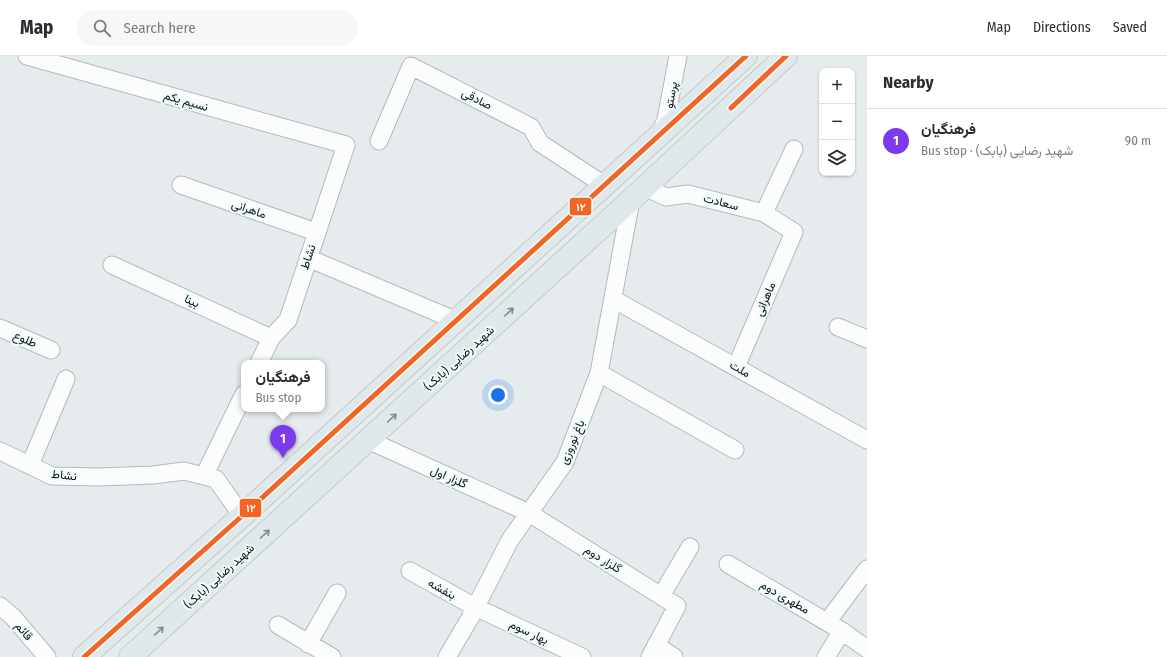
<!DOCTYPE html>
<meta charset="utf-8">
<style>
body{margin:0;font-family:"Fira Sans Condensed",Vazirmatn,sans-serif;background:#f7f7f7;color:#2b2b33}
.controls{position:absolute;right:12px;top:12px;display:grid;overflow:hidden;border-radius:8px;box-shadow:0 1px 3px #0004}
.controls button{width:36px;height:36px;display:grid;place-items:center;padding:0;border:0;border-bottom:1px solid #e1e1e2;background:#fff;color:#2b2b33;font:20px sans-serif}
.you{position:absolute;left:498px;top:339px;width:14px;height:14px;margin:-10px;border:3px solid #fff;border-radius:50%;background:#1a73e8;box-shadow:0 0 0 6px #1a73e833}
.badge{display:grid;place-items:center;width:26px;height:26px;border-radius:50%;background:#7c3aed;color:#fff;font-size:13px;font-weight:700}
.pin{position:absolute;translate:-50% -33px;filter:drop-shadow(0 1px 2px #0008)}
.pin::after{content:'';position:absolute;top:21px;width:14px;height:12px;background:inherit;clip-path:polygon(0 0,100% 0,50% 100%)}
.popup{position:absolute;left:241px;top:304px;width:84px;height:52px;box-sizing:border-box;display:grid;place-content:center;border-radius:8px;background:#fff;filter:drop-shadow(0 1px 3px #0005);font-size:13px;white-space:nowrap;color:#7c7c81}
.popup b{font-size:15px;color:#2b2b33}
.popup::after{content:'';position:absolute;left:50%;top:100%;margin-left:-8px;border:8px solid transparent;border-top-color:#fff}
.list{margin:0;padding:0;list-style:none}
h2{display:flex;justify-content:space-between;align-items:center;height:52px;margin:0;padding:0 16px;font-size:17px}
h2 small{font-size:13px;font-weight:400;color:#7c7c81}
.list li{display:grid;grid-template-columns:26px 1fr auto;gap:12px;align-items:center;box-sizing:border-box;height:64px;padding:0 16px;border-top:1px solid #e1e1e2}
.list b{display:block;font-size:15px;white-space:nowrap}
.list p{margin:0;font-size:13px;white-space:nowrap;color:#7c7c81}
.list em{font-size:13px;font-style:normal;color:#7c7c81}
.icon{flex:none;width:22px;height:22px;fill:none;stroke:currentColor;stroke-width:2;stroke-linecap:round;stroke-linejoin:round}
.map{position:relative;flex:none;width:867px;height:601px;overflow:hidden}
header{display:flex;align-items:center;gap:24px;box-sizing:border-box;height:56px;padding:0 20px;background:#fff;border-bottom:1px solid #e1e1e2}
header strong{font-size:19px}
nav{display:flex;gap:22px;margin-inline-start:auto;font-size:14px}
.search{width:280px;height:36px;background:#f7f7f7;display:flex;align-items:center;gap:10px;box-sizing:border-box;padding:0 14px;border-radius:16px;color:#7c7c81;font-size:15px}
main{display:flex}
aside{flex:1;background:#fff}
.map>svg:first-child{display:block}
</style>
<header>
<strong>Map</strong>
<div class="search"><svg class="icon" aria-label="search" viewBox="0 0 24 24"><circle cx="10" cy="10" r="6"/><path d="M15 15l6 6"/></svg>Search here</div>
<nav><a>Map</a><a>Directions</a><a>Saved</a></nav>
</header>
<main>
<div class="map">
<svg width="867" height="601" viewBox="0 0 867 601">
<rect width="100%" height="100%" fill="#e6ecee"/>
<g fill="none" stroke-linecap="round" stroke-linejoin="round">
<!-- minor casing -->
<g stroke="#b5b9bb" stroke-width="19">
<path id="minor" d="M27,0L346,89L288,264L271,282L259,307
M660,78L666,63L678,0
M379,85L411,10L531,71L540,87L604,129
M181,129L316,176
M645,131L666,141L688,138L764,157L794,176L736,311
M764,157L794,93
M308,202L457,265
M112,209L271,282
M613,243L867,384
M838,271L867,283
M0,272L51,294
M599,317L735,394
M368,384L529,457L677,550L650,601
M0,395L52,420L100,421L153,419L184,415L216,423L242,460
M30,409L66,323
M204,420L244,338
M728,508L842,575L867,593
M410,515L475,551L582,601
M661,540L690,491
M0,550L13,561L47,601
M827,566L867,513
M278,569L332,601
M308,588L337,537
M656,589L674,601
M447,601L470,562L510,484L565,406L599,317L631,144
M826,601L842,575"/>
</g>
<!-- major casing -->
<g stroke="#c6c9ca" stroke-width="24">
<path id="major" d="M84,601L242,460L746,0
M130,601L631,144L786,0"/>
</g>
<!-- minor -->
<use href="#minor" stroke="#fbfcfc" stroke-width="17"/>
<!-- major -->
<use href="#major" stroke="#dfe8eb" stroke-width="22"/>
<!-- bus-1 casing -->
<g stroke="#effbfe" stroke-width="8">
<path id="bus-1" d="M731,52L786,0
M84,601L242,460L746,0"/>
</g>
<!-- bus-1 -->
<use href="#bus-1" stroke="#f26522" stroke-width="5"/>
</g>
<!-- one-way arrows -->
<defs><path id="oneway-shaft" d="M-6 0H5M1.5-3L5.5 0L1.5 3" fill="none" stroke-width="1.6" stroke-linecap="round" stroke-linejoin="round"/></defs>
<g stroke="#82898b">
<use href="#oneway-shaft" transform="translate(509 256) rotate(-42)"/>
<use href="#oneway-shaft" transform="translate(392 362) rotate(-42)"/>
<use href="#oneway-shaft" transform="translate(265 478) rotate(-42)"/>
<use href="#oneway-shaft" transform="translate(159 575) rotate(-42)"/>
</g>
<g text-anchor="middle" dominant-baseline="central" stroke-width="4" stroke-linejoin="round" paint-order="stroke">
<!-- street labels -->
<g font-size="12" fill="#101415" stroke="#effbfe">
<text transform="translate(671 39) rotate(-80)">پرستو</text>
<text transform="translate(477 43) rotate(27)">صادقی</text>
<text transform="translate(186 45) rotate(16)">نسیم یکم</text>
<text transform="translate(721 146) rotate(14)">سعادت</text>
<text transform="translate(249 153) rotate(19)">ماهرانی</text>
<text transform="translate(308 201) rotate(-72)">نشاط</text>
<text transform="translate(765 243) rotate(-67)">ماهرانی</text>
<text transform="translate(192 245) rotate(25)">بینا</text>
<text transform="translate(25 283) rotate(23)">طلوع</text>
<text transform="translate(459 302) rotate(-42)">شهید رضایی (بابک)</text>
<text transform="translate(740 313) rotate(30)">ملت</text>
<text transform="translate(572 386) rotate(-67)">باغ نوروزی</text>
<text transform="translate(64 419) rotate(6)">نشاط</text>
<text transform="translate(449 421) rotate(24)">گلزار اول</text>
<text transform="translate(603 503) rotate(32)">گلزار دوم</text>
<text transform="translate(219 520) rotate(-42)">شهید رضایی (بابک)</text>
<text transform="translate(442 533) rotate(29)">بنفشه</text>
<text transform="translate(785 541) rotate(30)">مطهری دوم</text>
<text transform="translate(24 575) rotate(50)">قائم</text>
<text transform="translate(529 576) rotate(25)">بهار سوم</text>
</g>
</g>
<g stroke="#effbfe" stroke-width="1.5">
<rect x="569" y="141" width="23" height="19" rx="4" fill="#f26522"/>
<rect x="239" y="442" width="23" height="20" rx="4" fill="#f26522"/>
</g>
<g font-size="11" text-anchor="middle" font-weight="bold" fill="#fff">
<text x="581" y="155">۱۲</text>
<text x="251" y="456">۱۲</text>
</g>
</svg>
<div class="controls">
<button>+</button>
<button>−</button>
<button><svg class="icon" aria-label="layers" viewBox="0 0 24 24"><path d="M12 4l9 5-9 5-9-5zM3 14l9 5 9-5"/></svg></button>
</div>
<div class="you"></div>
<div class="pin badge" style="left:283px;top:402px">1</div>
<div class="popup"><b>فرهنگیان</b>Bus stop</div>
</div>
<aside>
<h2>Nearby<small></small></h2>
<ul class="list">
<li><span class="badge">1</span><div><b>فرهنگیان</b><p>Bus stop · شهید رضایی (بابک)</p></div><em>90 m</em></li>
</ul>
</aside>
</main>
